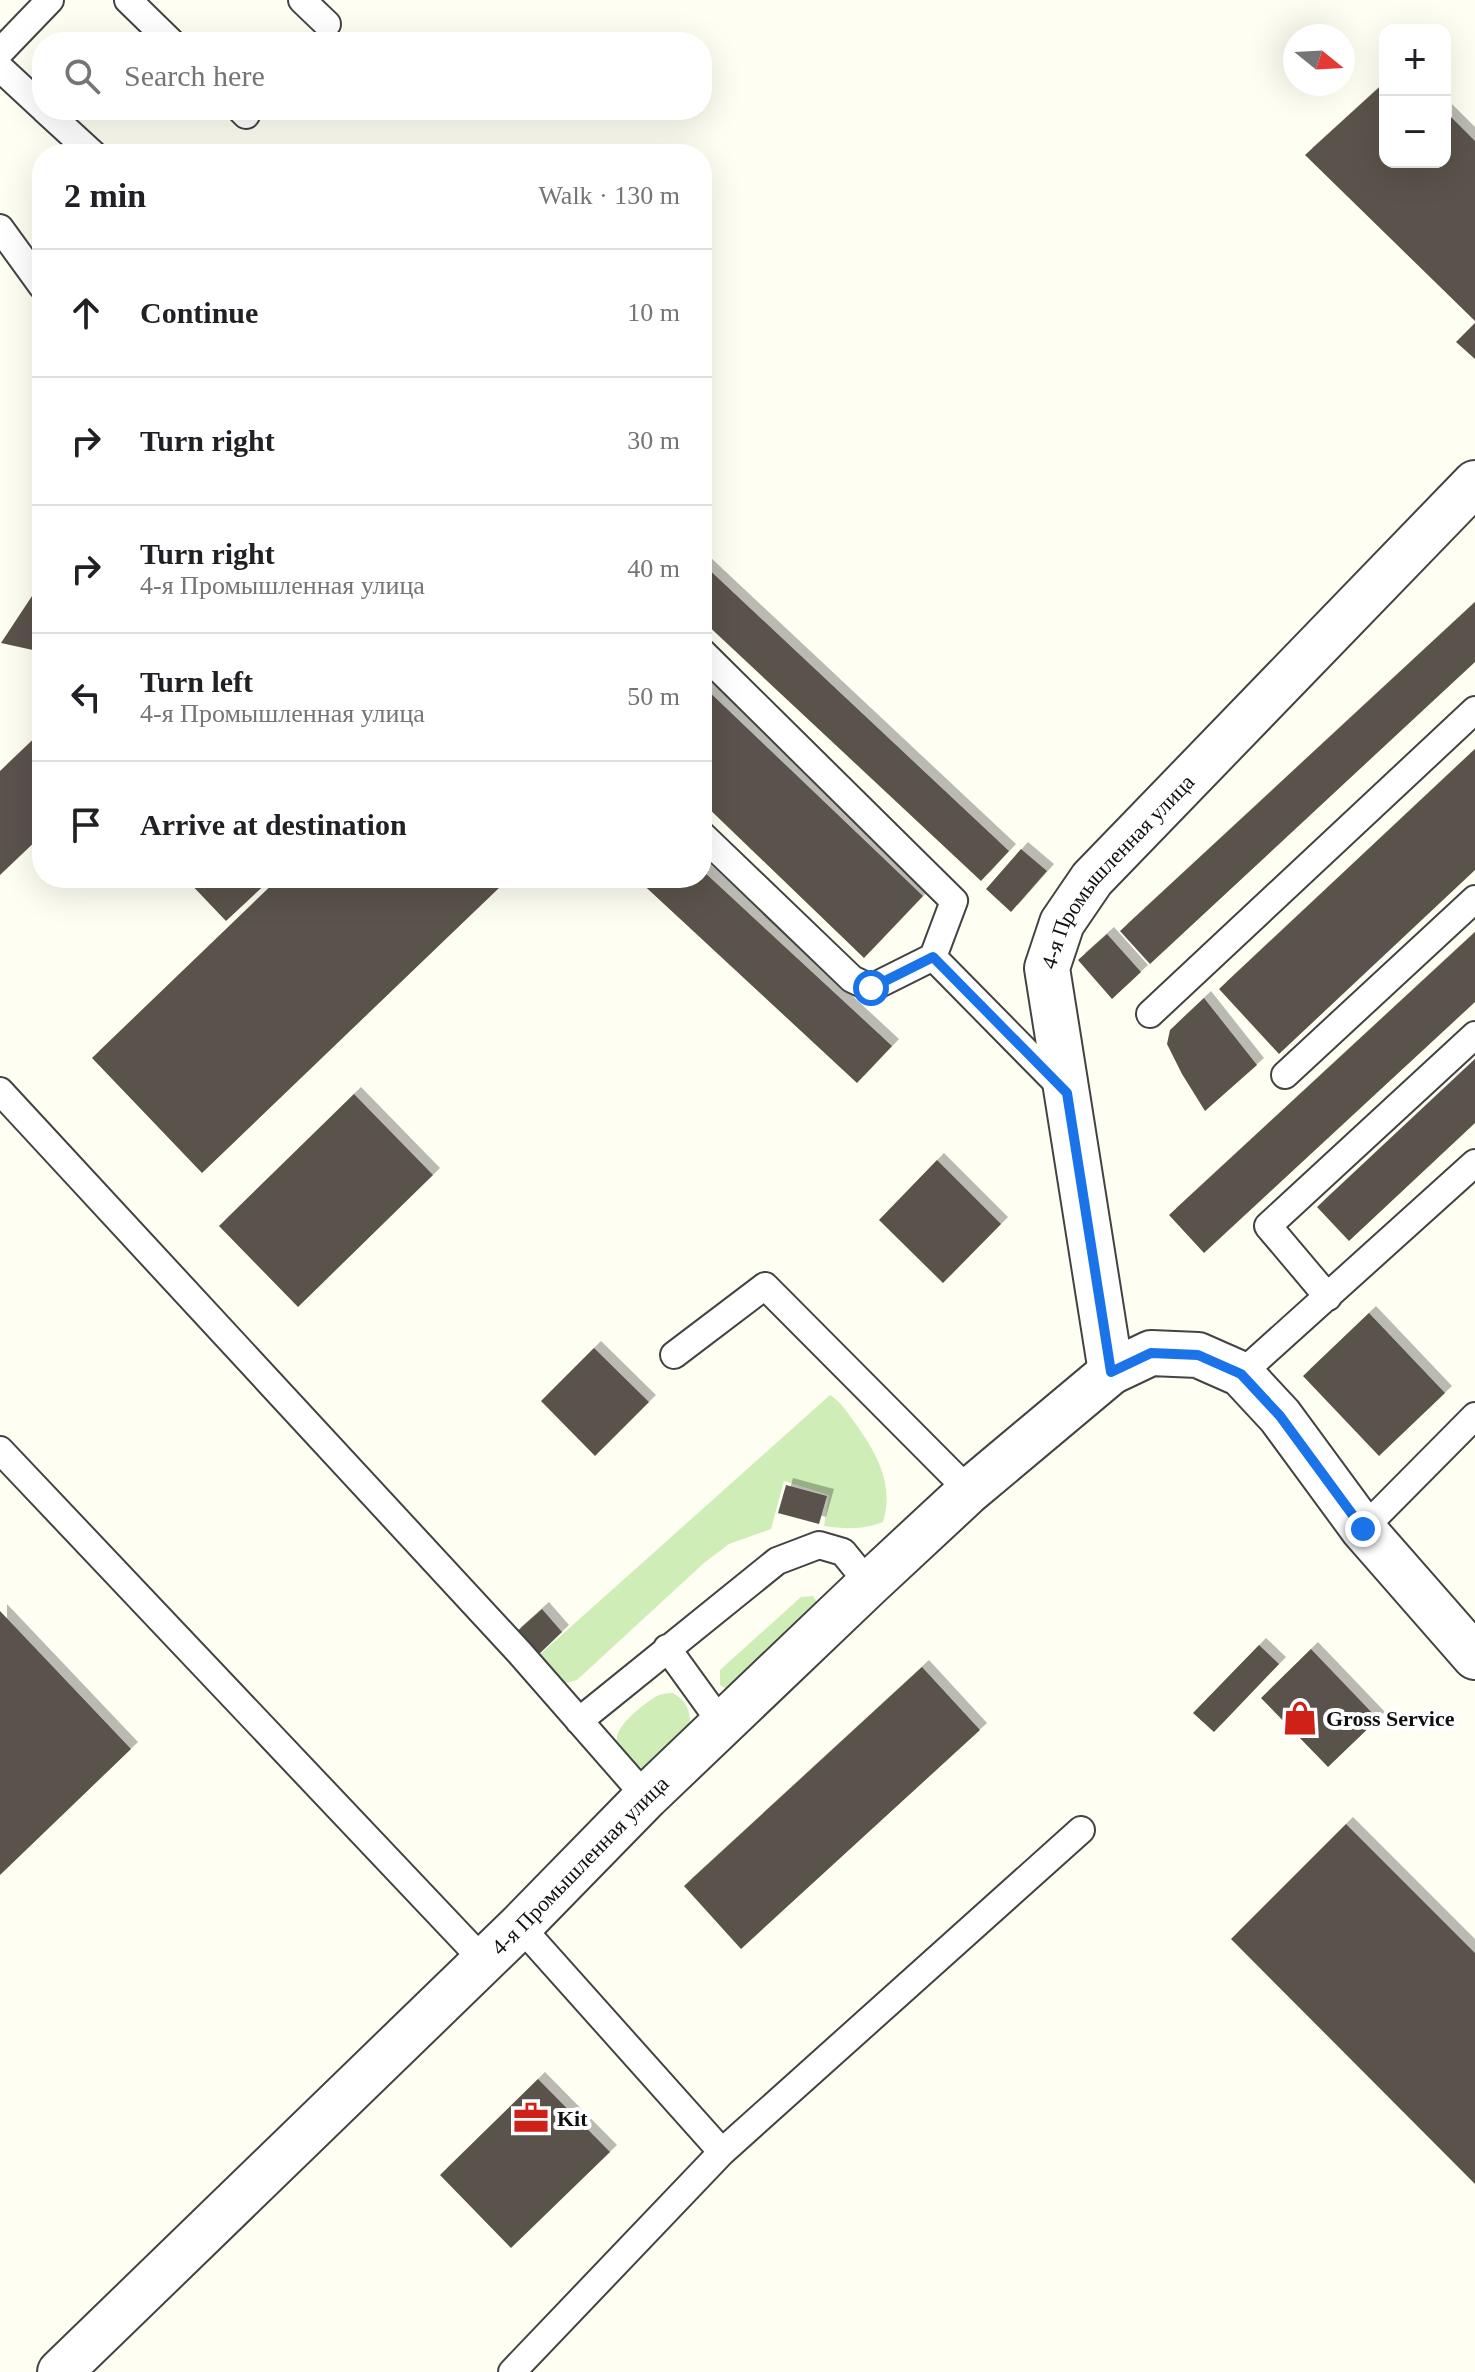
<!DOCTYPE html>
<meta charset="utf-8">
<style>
body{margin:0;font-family:"Times New Roman",serif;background:#f2f2f2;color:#202124}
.controls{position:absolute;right:24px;top:24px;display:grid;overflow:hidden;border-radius:16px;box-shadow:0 8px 32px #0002}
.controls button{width:72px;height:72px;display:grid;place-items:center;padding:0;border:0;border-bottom:2px solid #e0e0e0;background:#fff;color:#202124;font:40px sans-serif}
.compass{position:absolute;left:1283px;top:24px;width:72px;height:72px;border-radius:50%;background:#fff;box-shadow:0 8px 32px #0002;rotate:108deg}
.stop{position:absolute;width:24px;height:24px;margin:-18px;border:6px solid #1a73e8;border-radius:50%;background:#fff}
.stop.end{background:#1a73e8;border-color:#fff;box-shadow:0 2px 8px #0008}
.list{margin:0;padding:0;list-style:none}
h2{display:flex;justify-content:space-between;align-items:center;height:104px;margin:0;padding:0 32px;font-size:34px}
h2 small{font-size:26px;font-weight:400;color:#757577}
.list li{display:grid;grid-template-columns:52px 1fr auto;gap:24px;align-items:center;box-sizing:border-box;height:128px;padding:0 32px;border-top:2px solid #e0e0e0}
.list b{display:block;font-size:30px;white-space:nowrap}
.list p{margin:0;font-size:26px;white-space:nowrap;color:#757577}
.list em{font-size:26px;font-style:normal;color:#757577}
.icon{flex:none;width:44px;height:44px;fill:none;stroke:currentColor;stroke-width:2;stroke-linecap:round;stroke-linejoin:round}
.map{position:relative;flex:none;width:1475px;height:2372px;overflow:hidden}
.search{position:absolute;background:#fff;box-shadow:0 8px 32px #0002;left:32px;top:32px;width:680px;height:88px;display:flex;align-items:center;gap:20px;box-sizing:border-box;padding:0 28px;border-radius:32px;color:#757577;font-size:30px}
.panel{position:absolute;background:#fff;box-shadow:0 8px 32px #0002;left:32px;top:144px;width:680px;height:744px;border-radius:32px}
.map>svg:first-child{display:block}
</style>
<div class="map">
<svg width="1475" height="2372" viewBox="0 0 1475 2372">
<defs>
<filter id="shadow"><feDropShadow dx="7" dy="-7" stdDeviation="0" flood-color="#0004"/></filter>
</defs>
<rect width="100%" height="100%" fill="#fffef3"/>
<!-- green -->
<path fill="#cfeeb7" d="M830,1395C841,1402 847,1412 855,1423C876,1452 895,1485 883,1522C863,1530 845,1529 824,1526L829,1495L784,1481L771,1529L729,1544L704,1563L577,1680L562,1684L537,1657Z
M813,1596L821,1608L728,1690L720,1685V1670L801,1597Z
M673,1693C691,1703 692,1719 689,1738C678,1747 667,1759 654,1765C636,1775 615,1756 617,1737C619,1723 644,1704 655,1697C660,1694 667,1693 673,1693Z"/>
<!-- building -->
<path fill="#5a524b" filter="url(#shadow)" d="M1385,82V162H1445V111L1475,141V321L1305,155Z
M1475,323V359L1456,342Z
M702,563L1009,851L981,881L702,620Z
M32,596L42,599V652L1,643Z
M1475,602V662L1150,964L1120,931Z
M702,685L923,896L864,958L702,802Z
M42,731V835L0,875V771Z
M1475,749V870L1279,1054L1219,989Z
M1021,849L1047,871L1011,912L986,889Z
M702,870L892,1046L857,1083L636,878H702Z
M185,878H272L226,921Z
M279,878H492L500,887L202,1173L92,1058Z
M1475,932V1002L1204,1253L1169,1215Z
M1107,934L1141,972L1112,999L1078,960Z
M1204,998L1257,1065L1205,1111L1182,1074L1167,1044L1170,1030Z
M1475,1059V1123L1349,1241L1317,1207Z
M354,1094L433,1175L298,1307L219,1226Z
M937,1160L1001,1224L943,1283L879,1220Z
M1369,1313L1445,1393L1379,1456L1303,1376Z
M594,1348L649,1402L595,1456L541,1401Z
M786,1485L827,1496L819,1524L778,1513Z
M542,1609L562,1632L536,1657L514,1634Z
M0,1611L131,1749L0,1875Z
M1259,1645L1279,1664L1214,1732L1193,1713Z
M1311,1649L1378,1719L1328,1767L1261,1698Z
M922,1667L980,1730L741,1949L684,1886Z
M1346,1824L1475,1953V2184L1231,1939Z
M538,2079L610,2152L511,2248L440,2175Z"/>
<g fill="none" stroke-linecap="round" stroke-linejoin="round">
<!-- lane casing -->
<g stroke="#434343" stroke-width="30">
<path id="lane" d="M128,0L171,42
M302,0L327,24
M0,52L50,0
M0,68L42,107
M45,110L93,154
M241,110L246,115
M0,228L42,286
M702,652L954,901L933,957L871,988L852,979L702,835
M933,957L1065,1091
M1150,1014L1475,710
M1285,1075L1475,899
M0,1091L519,1652L646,1797
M1328,1297L1268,1226L1475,1035
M674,1355L765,1286L969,1491
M1241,1374L1475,1163
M0,1450L483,1960
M1363,1529L1475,1416
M667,1648L722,1724
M579,1721L777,1561L819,1545L843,1552L869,1584
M520,1926L722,2152
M512,2372L722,2152L1081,1830"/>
</g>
<!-- street casing -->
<g stroke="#434343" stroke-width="48">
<g id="street">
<path id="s1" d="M1111,1372L1047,968L1062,923L1092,879L1475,483"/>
<path id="s2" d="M60,2372L520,1926L646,1797L869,1584L969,1491L1111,1372L1151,1353L1198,1355L1241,1374L1280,1416L1363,1529L1475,1657"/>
</g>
</g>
<!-- lane -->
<use href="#lane" stroke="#fff" stroke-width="26"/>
<!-- street -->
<use href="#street" stroke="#fff" stroke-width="44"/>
</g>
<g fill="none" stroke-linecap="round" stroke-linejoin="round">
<!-- route -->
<path stroke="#1a73e8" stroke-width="10" d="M871,988L933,957L1067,1093L1111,1372L1151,1353L1198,1355L1241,1374L1280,1416L1363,1529"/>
</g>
<!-- icons -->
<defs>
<g id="shop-bare" transform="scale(2.76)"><path d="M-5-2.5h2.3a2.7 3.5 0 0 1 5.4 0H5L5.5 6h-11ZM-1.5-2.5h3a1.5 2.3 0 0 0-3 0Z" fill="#cf2118" stroke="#fff" stroke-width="2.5" paint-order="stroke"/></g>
<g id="office-bare" transform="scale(2.76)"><path d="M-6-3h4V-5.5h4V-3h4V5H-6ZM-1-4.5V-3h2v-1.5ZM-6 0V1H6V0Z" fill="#cf2118" stroke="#fff" stroke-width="2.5" paint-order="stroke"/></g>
</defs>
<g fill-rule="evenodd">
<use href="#shop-bare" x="1300" y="1718"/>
<use href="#office-bare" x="531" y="2118"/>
</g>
<g text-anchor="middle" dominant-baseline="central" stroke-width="8" stroke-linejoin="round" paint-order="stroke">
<!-- street labels -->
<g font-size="22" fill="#101010" stroke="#fff">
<text stroke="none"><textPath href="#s1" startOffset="530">4-я Промышленная улица</textPath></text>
<text stroke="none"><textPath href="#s2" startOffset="726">4-я Промышленная улица</textPath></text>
</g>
<!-- poi labels -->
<g font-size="22" font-weight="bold" fill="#101010" stroke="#fff" text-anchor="start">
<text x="1326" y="1718">Gross Service</text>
<text x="557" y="2118">Kit</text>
</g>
</g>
</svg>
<div class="controls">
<button>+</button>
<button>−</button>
</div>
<svg class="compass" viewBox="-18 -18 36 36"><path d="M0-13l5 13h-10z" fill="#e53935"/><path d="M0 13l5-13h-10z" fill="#757577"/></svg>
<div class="stop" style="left:871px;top:988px"></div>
<div class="stop end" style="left:1363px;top:1529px"></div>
<div class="search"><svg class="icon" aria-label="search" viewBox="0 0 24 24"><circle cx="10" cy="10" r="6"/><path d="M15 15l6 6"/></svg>Search here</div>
<section class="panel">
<h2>2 min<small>Walk · 130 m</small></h2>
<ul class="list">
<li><svg class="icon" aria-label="ahead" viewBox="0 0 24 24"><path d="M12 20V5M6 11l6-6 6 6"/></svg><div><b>Continue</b></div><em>10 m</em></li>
<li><svg class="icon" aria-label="right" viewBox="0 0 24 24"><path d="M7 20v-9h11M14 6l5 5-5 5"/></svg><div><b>Turn right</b></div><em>30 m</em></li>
<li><svg class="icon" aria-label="right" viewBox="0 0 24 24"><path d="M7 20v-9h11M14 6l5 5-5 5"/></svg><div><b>Turn right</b><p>4-я Промышленная улица</p></div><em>40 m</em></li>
<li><svg class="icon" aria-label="left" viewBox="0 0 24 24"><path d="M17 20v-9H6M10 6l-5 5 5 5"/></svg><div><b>Turn left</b><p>4-я Промышленная улица</p></div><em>50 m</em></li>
<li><svg class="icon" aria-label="arrive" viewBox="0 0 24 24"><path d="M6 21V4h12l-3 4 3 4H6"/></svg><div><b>Arrive at destination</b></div></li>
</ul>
</section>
</div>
